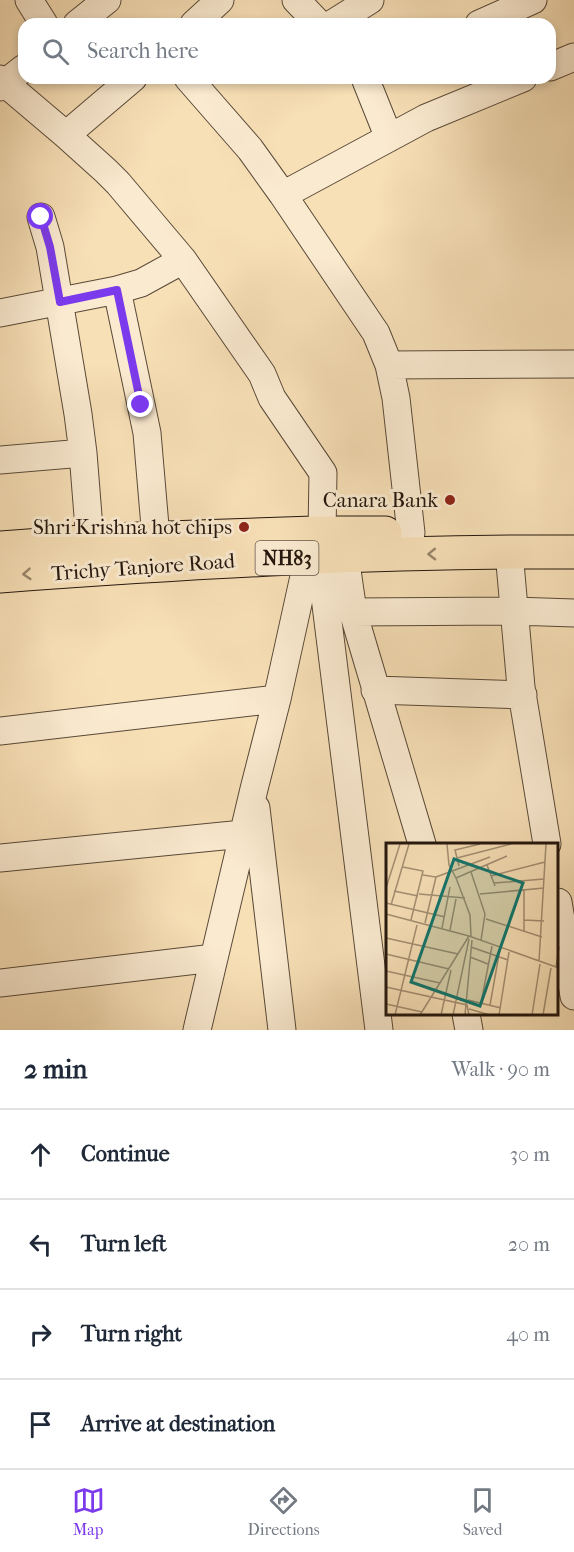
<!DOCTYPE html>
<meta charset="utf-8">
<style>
body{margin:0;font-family:"IM FELL French Canon",serif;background:#f6f6f7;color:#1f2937}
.stop{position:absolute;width:18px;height:18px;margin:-14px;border:4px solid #7c3aed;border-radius:50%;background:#fff}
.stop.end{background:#7c3aed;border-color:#fff;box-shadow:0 2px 6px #0008}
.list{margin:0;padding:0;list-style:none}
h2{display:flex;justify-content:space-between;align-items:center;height:78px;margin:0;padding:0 24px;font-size:26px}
h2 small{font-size:20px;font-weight:400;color:#747a83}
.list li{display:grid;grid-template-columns:39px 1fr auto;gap:18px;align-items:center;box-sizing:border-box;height:90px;padding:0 24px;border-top:2px solid #e0e1e3}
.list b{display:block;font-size:22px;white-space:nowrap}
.list em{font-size:20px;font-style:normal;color:#747a83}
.icon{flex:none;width:33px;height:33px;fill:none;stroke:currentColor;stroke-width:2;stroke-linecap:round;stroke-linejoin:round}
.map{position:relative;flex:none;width:574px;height:1030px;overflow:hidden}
.search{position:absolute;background:#fff;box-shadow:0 3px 9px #0003;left:18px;right:18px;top:18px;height:66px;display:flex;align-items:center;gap:15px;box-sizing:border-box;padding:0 21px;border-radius:18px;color:#747a83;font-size:22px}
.sheet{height:438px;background:#fff}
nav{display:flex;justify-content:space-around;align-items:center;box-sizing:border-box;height:84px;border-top:2px solid #e0e1e3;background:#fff;font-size:16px;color:#747a83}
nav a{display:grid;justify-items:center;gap:3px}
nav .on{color:#7c3aed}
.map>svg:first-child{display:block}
</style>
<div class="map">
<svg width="574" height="1030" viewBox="0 0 574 1030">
<rect width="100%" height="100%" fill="#f7dfb6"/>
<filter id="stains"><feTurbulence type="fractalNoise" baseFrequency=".00333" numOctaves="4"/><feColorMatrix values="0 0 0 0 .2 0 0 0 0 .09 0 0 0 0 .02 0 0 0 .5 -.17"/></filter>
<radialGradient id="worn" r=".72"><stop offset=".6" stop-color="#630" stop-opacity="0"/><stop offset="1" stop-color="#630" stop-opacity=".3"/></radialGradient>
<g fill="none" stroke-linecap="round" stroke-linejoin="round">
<!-- minor casing -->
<g stroke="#594938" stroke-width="29">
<path id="minor" d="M29,0L44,24
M296,0L319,24
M77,24L107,0
M194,24L220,0
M332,24L370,0
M479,24L533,0
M550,67L574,57
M133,78L66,135L106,171L118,183L183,260L262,374L272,398L323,473L322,533
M188,78L250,149L283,195L376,333L389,365L396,398L411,533
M365,78L389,138
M0,79L66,135
M0,87L24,68
M283,195L426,118L523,78
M41,217L50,247L78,414L83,453L90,541
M117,290L147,433L156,538
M0,313L117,290L141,283L183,260
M389,365L574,364
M0,460L83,453
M509,552L521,687L547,844
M345,556L353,612L422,844
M320,557L379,1030
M353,612L514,611L574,613
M375,690L523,695
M0,731L277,699
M256,808L282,1030
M0,858L243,834
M558,902L574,996
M0,983L214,958
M466,1014L469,1030
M197,1030L254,789L277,699L312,540"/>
</g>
<!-- highway casing -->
<g stroke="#24170e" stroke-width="35">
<path id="highway" d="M0,548L109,540L314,533H385
M0,576C191,562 382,551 574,552"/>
</g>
<!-- minor -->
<use href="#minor" stroke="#faead0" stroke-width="27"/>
<!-- highway -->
<use href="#highway" stroke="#f7dfb6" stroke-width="33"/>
</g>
<!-- one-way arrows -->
<defs><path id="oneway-chevron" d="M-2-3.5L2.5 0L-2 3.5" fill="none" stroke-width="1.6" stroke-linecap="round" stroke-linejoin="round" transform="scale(1.5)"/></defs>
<g stroke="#98856a">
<use href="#oneway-chevron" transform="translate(432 554) rotate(179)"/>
<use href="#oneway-chevron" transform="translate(27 574) rotate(176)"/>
</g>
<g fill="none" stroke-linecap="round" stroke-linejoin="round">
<!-- route -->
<path stroke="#7c3aed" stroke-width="8" d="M41,217L50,247L60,302L117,290L141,405"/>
</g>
<!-- markers -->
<g fill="#8f2418" stroke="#faead0" stroke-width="2">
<circle cx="450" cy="500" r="6"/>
<circle cx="244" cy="527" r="6"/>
</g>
<g text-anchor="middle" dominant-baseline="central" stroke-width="6" stroke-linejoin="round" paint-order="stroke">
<!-- shield labels -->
<rect fill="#faead0" stroke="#645648" stroke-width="1.5" x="255.5" y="541" width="63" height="34" rx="4.5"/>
<g font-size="20" font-weight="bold" fill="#24170e">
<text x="287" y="558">NH83</text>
</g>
<!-- poi labels -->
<g font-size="21" fill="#24170e" stroke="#faead0" text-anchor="end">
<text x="438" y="500">Canara Bank</text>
<text x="232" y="527">Shri Krishna hot chips</text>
</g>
<!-- street labels -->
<g font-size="21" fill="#24170e" stroke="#faead0">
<text transform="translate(143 567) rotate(-4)">Trichy Tanjore Road</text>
</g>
</g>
<!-- overview -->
<g transform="translate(386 843)">
<rect width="172" height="172" fill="#f7dfb6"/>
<path fill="none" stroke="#a38f73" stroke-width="1.5" d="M61,1L63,22L70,35M71,15L125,1M101,22L109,43M73,23L69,7L94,1M17,24L37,28L25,77M85,29L99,71L95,97M37,32L50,34L39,80M105,33L159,19M50,34L104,14M108,40L158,36M0,45L14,1M8,48L32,53M33,51L79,55M94,51L158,45M0,60L59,74M5,62L23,1M0,71L83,93L173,125M100,76L156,94M138,77L158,78M56,85L64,44M64,87L70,56M138,89V46M85,93L84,72L70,35L121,13M0,95L72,111M85,104L122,117M0,111L63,126M84,114L102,121M153,118L160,1M170,124L173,104M0,128L54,140M0,144L81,162L83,172M82,157L115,165M95,160L106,103M0,161L36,169M104,162L114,106M83,166L104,172M9,172L31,82M34,172L83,93M55,172L65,127M67,172L83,96M79,172L86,97M113,172L123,109M146,172L154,121M157,172L165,125"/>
<path fill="#0f766e" fill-opacity="0.15" stroke="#0f766e" stroke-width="3" d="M68,16L137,40L94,163L25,139Z"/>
<rect width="172" height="172" fill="none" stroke="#24170e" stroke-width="3"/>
</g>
<rect width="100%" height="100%" filter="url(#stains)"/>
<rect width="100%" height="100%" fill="url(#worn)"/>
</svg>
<div class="stop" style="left:41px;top:217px"></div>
<div class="stop end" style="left:141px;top:405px"></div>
<div class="search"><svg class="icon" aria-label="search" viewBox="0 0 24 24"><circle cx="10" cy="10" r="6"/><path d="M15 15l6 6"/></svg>Search here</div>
</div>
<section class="sheet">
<h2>2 min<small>Walk · 90 m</small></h2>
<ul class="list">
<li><svg class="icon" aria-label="ahead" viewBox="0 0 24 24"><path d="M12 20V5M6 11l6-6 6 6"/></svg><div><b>Continue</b></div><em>30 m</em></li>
<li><svg class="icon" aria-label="left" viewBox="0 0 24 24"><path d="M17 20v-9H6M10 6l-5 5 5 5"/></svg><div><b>Turn left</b></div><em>20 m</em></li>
<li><svg class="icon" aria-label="right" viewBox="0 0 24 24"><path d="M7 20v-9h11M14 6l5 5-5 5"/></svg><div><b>Turn right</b></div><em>40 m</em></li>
<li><svg class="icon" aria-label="arrive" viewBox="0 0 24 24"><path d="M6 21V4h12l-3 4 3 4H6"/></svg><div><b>Arrive at destination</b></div></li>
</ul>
</section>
<nav>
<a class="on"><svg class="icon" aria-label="map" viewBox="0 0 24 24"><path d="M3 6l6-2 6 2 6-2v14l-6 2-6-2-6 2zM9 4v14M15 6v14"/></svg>Map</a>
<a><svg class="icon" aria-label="directions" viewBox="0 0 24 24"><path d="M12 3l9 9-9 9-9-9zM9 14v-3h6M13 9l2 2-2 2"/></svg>Directions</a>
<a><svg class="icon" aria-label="saved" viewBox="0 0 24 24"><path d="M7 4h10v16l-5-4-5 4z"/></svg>Saved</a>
</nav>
